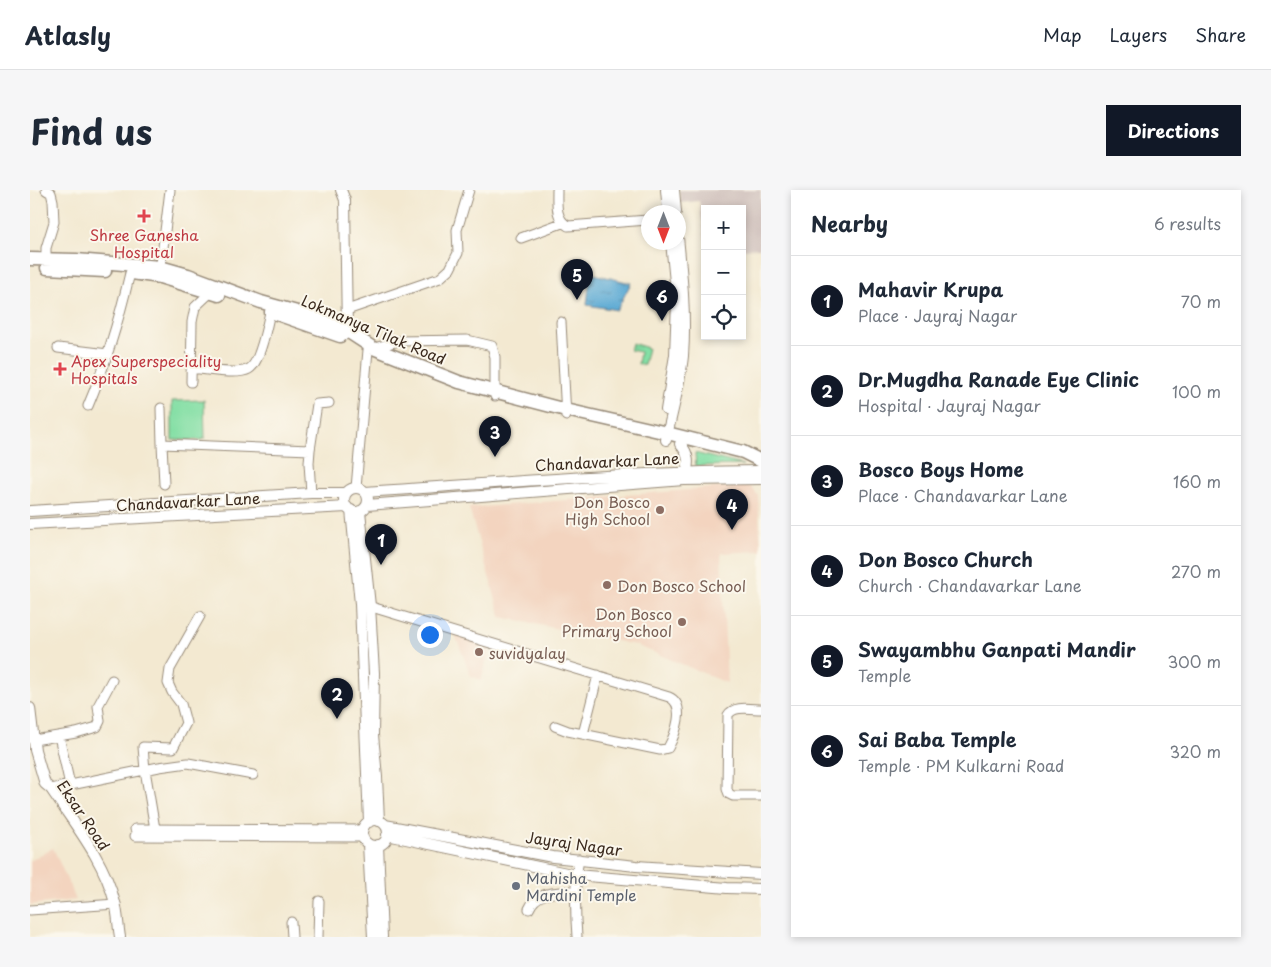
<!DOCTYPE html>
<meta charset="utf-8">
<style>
body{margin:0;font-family:"Playpen Sans",sans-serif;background:#f6f6f7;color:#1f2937}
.controls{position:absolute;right:15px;top:15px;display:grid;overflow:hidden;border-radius:0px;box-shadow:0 2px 8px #0003}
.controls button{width:45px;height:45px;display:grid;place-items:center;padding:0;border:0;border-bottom:1px solid #e0e1e3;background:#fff;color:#1f2937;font:25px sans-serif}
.compass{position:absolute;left:611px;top:15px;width:45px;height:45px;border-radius:50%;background:#fff;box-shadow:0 2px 8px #0003;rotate:180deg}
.you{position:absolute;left:399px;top:444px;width:18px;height:18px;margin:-12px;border:4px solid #fff;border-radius:50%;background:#1a73e8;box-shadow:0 0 0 8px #1a73e833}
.badge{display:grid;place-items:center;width:32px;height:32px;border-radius:50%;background:#111827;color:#fff;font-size:16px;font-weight:700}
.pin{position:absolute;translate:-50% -41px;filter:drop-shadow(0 1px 2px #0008)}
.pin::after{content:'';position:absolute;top:26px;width:18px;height:15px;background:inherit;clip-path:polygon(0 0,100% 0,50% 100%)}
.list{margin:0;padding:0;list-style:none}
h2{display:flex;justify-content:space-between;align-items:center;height:65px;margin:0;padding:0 20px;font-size:21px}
h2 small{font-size:16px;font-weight:400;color:#747a83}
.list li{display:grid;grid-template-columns:32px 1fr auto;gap:15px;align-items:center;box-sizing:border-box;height:90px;padding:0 20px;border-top:1px solid #e0e1e3}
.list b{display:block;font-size:19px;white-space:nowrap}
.list p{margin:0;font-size:16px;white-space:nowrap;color:#747a83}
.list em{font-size:16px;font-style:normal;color:#747a83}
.icon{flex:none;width:28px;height:28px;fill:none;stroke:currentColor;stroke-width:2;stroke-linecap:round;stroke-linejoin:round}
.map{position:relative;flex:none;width:731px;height:747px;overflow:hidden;border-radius:0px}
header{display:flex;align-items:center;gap:30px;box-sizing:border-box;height:70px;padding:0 25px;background:#fff;border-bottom:1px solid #e0e1e3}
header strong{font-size:24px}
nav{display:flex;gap:28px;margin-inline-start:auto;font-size:18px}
.intro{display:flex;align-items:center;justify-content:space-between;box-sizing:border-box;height:120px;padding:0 30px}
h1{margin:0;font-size:35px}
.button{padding:12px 22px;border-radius:0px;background:#111827;color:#fff;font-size:18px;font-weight:700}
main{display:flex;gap:30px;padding:0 30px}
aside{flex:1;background:#fff;border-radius:0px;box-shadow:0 2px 8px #0003}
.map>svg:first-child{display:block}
</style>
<header>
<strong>Atlasly</strong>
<nav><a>Map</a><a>Layers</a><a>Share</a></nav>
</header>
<div class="intro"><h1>Find us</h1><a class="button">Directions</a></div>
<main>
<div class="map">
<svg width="731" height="747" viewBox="0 0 731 747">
<defs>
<pattern id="grass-tufts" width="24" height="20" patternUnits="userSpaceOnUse" patternTransform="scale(1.25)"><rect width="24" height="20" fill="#84dfa5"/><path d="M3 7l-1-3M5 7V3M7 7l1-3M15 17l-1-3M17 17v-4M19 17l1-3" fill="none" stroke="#73c08e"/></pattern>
<pattern id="water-ripples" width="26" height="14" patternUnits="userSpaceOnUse" patternTransform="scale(1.25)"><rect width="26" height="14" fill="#59a8d3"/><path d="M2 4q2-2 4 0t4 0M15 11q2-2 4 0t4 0" fill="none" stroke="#4b89ab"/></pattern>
</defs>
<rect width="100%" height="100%" fill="#fbf7ec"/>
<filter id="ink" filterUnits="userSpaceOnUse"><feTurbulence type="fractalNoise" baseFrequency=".02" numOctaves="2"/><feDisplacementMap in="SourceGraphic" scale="10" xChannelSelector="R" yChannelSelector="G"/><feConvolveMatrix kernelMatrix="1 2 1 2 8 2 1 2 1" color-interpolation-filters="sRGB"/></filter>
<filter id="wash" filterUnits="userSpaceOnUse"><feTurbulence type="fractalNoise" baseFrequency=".0096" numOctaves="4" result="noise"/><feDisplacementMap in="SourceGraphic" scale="20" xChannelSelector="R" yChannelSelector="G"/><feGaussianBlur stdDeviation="1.12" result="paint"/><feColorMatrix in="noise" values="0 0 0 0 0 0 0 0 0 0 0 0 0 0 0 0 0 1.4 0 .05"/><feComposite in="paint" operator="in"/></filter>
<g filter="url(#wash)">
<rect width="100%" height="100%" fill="#f3e9d1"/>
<!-- built -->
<path fill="#f3d4bf" d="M719,295L728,306L731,361L691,363L697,493L606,455L471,427L439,318Z
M424,442L462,452L451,490L441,486Z
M23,658L46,710L0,715V671Z"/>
<!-- industrial -->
<path fill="#cfc0bb" d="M649,0H731L730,58L712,59V19H675V52L669,11L650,13Z"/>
<!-- grass -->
<path fill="url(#grass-tufts)" stroke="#608462" d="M602,153L618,158L614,175L608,174L610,162L600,160Z"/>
<!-- garden -->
<path fill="#84dfa5" stroke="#608462" d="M174,210L175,248L171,250H142V211Z
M665,263L713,275L666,276Z"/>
<!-- water -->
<path fill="url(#water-ripples)" stroke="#4a6978" d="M560,83L601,93L587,120L557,115Z"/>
</g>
<g filter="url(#ink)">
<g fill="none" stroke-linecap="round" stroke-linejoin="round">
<!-- minor casing -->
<g stroke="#978a78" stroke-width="11">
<path id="minor" d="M527,0C527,13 525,29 538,36L618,30
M491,48L532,33
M16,69V58L24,32L23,11L21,3L16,0
M130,82L140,0
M317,120L410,88L420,79L428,63L427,40L439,0
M531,132L536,226
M28,158L78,164
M161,178C175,179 207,186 219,179C230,173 237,135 240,122
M161,192L162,132L165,117L181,102
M58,216C77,171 89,130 100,83
M131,218L132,254L280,260
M132,254L134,294
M326,298L338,160L368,151L437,150L462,156L465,167V206
M281,303L279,273L280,260L287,214L299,213
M335,415L639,507C657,515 645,545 638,558L630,560L538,541L525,536
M731,519C721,519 704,515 698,525L697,599L699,604L703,606H731
M553,544L568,485
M29,546L40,595
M4,550L46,543L67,537L70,531L68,516L82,490
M21,599L129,577L158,573L223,585
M105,639L333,640
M125,639L115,580L113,557L143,558L156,533L151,514L142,502L138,493L140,479L170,426
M105,646L333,647
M499,719C507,700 527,703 546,701
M0,720L86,714
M261,732L262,747
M288,747L289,711
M547,747C545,721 544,695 549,669"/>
</g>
<!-- tertiary casing -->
<g stroke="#978a78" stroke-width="12">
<path id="tertiary" d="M311,0L315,10L317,141L314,145
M636,0L638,22
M644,0L646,22
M636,220L645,165L647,112L641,52
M636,250C642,222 650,195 653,166C656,126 652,87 648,47
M650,254C660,264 659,275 655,287
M314 310a12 12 0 1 1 24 0a12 12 0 1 1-24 0Z
M336,302C468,293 599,282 731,281
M337,315L654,290L731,289
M321,320L330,414L339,632
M0,321L281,303H316
M330,321L340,416L344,483L343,545L347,587L349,631
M0,334L317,317
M0,518L5,560L15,594L21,599C45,635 74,670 85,713C88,723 88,736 90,747
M332 643a13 13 0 1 1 26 0a13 13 0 1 1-26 0Z
M355,635L523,667L606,676L731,684
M357,645L546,685L697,698L731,699
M338,654L343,747
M348,655L352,747"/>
</g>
<!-- secondary casing -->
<g stroke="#978a78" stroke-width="15">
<path id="secondary" d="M0,69L46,70L130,77L158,85L231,112L285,127L317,141L343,158L429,192L536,220L633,242L713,262L731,271
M17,78L75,81
M102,83L130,87L189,105
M241,122L310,146"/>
</g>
<!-- minor -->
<use href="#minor" stroke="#fff" stroke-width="9"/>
<!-- tertiary -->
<use href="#tertiary" stroke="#fff" stroke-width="10"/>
<!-- secondary -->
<use href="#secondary" stroke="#fff" stroke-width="12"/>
</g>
</g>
<!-- markers -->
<g fill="#e0444e" stroke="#fbf7ec" stroke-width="2">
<path d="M111.5 18.5h5v5h5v5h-5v5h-5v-5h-5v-5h5z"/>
<path d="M27.5 171.5h5v5h5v5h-5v5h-5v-5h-5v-5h5z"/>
</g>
<g fill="#8d6e63" stroke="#fbf7ec" stroke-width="2">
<circle cx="630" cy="320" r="5"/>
<circle cx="577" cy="395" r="5"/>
<circle cx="652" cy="432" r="5"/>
<circle cx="449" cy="462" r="5"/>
</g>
<circle fill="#6b7280" stroke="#fbf7ec" stroke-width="2" cx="486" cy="696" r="5"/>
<g text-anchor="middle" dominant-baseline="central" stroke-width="4" stroke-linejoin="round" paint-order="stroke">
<!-- health labels -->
<g font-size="15" fill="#be3a42" stroke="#fbf7ec">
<text x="114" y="44">Shree Ganesha<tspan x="114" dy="17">Hospital</tspan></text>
<text x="41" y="170" text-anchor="start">Apex Superspeciality<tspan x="41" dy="17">Hospitals</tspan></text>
</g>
<!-- street labels -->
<g font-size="15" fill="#3b2a1e" stroke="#fbf7ec">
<text transform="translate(344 139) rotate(23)">Lokmanya Tilak Road</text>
<text transform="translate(577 271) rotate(-3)">Chandavarkar Lane</text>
<text transform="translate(158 311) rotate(-3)">Chandavarkar Lane</text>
<text transform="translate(54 625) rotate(56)">Eksar Road</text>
<text transform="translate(544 653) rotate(8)">Jayraj Nagar</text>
</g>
<!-- education labels -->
<g font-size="15" fill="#785e54" stroke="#fbf7ec" text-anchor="end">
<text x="620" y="311">Don Bosco<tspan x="620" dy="17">High School</tspan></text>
<text x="587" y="395" text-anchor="start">Don Bosco School</text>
<text x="642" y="423">Don Bosco<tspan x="642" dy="17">Primary School</tspan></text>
<text x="459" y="462" text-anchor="start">suvidyalay</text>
</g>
<!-- worship labels -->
<g font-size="15" fill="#5b616d" stroke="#fbf7ec" text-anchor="start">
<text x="496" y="687">Mahisha<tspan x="496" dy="17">Mardini Temple</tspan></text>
</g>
</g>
</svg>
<div class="controls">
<button>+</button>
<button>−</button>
<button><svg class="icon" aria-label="locate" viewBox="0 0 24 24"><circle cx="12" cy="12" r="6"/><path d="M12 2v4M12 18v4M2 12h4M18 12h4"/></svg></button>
</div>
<svg class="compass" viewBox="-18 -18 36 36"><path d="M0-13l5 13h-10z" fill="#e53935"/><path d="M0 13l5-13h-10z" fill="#747a83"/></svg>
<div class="you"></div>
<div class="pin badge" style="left:351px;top:375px">1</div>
<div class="pin badge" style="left:307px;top:529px">2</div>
<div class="pin badge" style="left:465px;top:267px">3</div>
<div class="pin badge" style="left:702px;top:340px">4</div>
<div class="pin badge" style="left:547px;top:110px">5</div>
<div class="pin badge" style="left:632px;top:131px">6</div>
</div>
<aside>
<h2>Nearby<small>6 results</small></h2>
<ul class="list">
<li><span class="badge">1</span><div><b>Mahavir Krupa</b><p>Place · Jayraj Nagar</p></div><em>70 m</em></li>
<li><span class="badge">2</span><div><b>Dr.Mugdha Ranade Eye Clinic</b><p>Hospital · Jayraj Nagar</p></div><em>100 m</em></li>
<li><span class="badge">3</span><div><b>Bosco Boys Home</b><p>Place · Chandavarkar Lane</p></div><em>160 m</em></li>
<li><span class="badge">4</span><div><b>Don Bosco Church</b><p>Church · Chandavarkar Lane</p></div><em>270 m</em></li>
<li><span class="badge">5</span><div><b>Swayambhu Ganpati Mandir</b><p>Temple</p></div><em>300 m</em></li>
<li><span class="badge">6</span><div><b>Sai Baba Temple</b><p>Temple · PM Kulkarni Road</p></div><em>320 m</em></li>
</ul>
</aside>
</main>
